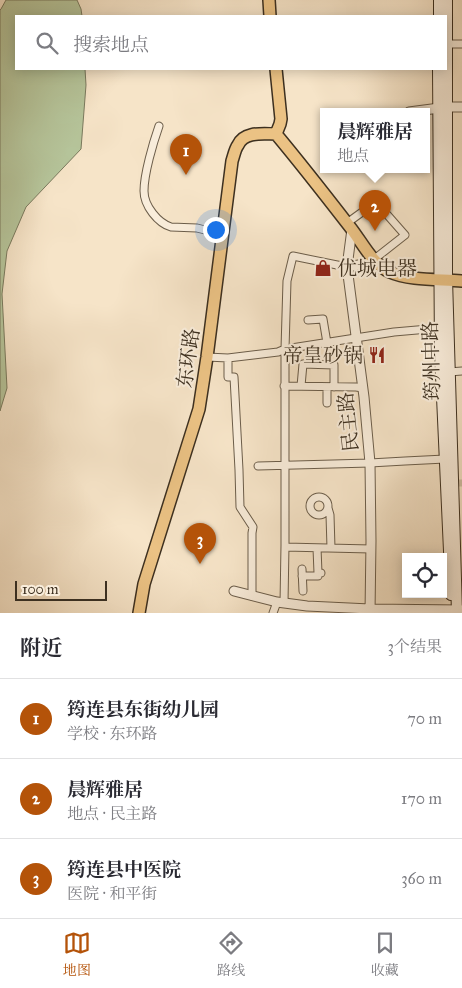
<!DOCTYPE html>
<html lang="zh">
<meta charset="utf-8">
<style>
body{margin:0;font-family:"IM FELL Great Primer","Noto Serif SC",serif;background:#f7f7f7;color:#2b2b33}
.controls{position:absolute;right:15px;bottom:15px;display:grid;overflow:hidden;border-radius:0px;box-shadow:0 2px 12px #0003}
.controls button{width:45px;height:45px;display:grid;place-items:center;padding:0;border:0;border-bottom:1px solid #e1e1e2;background:#fff;color:#2b2b33;font:25px sans-serif}
.scale{position:absolute;left:15px;bottom:12px;width:92px;box-sizing:border-box;padding-left:5px;border:2px solid #3d3020;border-top:0;font-size:14px;line-height:18px;white-space:nowrap;color:#3d3020;-webkit-text-stroke:4px #f9eddb;paint-order:stroke}
.you{position:absolute;left:215px;top:229px;width:18px;height:18px;margin:-12px;border:4px solid #fff;border-radius:50%;background:#1a73e8;box-shadow:0 0 0 8px #1a73e833}
.badge{display:grid;place-items:center;width:32px;height:32px;border-radius:50%;background:#b45309;color:#fff;font-size:16px;font-weight:700}
.pin{position:absolute;translate:-50% -41px;filter:drop-shadow(0 1px 2px #0008)}
.pin::after{content:'';position:absolute;top:26px;width:18px;height:15px;background:inherit;clip-path:polygon(0 0,100% 0,50% 100%)}
.popup{position:absolute;left:320px;top:108px;width:110px;height:65px;box-sizing:border-box;display:grid;place-content:center;border-radius:0px;background:#fff;filter:drop-shadow(0 1px 4px #0005);font-size:16px;white-space:nowrap;color:#7c7c81}
.popup b{font-size:19px;color:#2b2b33}
.popup::after{content:'';position:absolute;left:50%;top:100%;margin-left:-10px;border:10px solid transparent;border-top-color:#fff}
.list{margin:0;padding:0;list-style:none}
h2{display:flex;justify-content:space-between;align-items:center;height:65px;margin:0;padding:0 20px;font-size:21px}
h2 small{font-size:16px;font-weight:400;color:#7c7c81}
.list li{display:grid;grid-template-columns:32px 1fr auto;gap:15px;align-items:center;box-sizing:border-box;height:80px;padding:0 20px;border-top:1px solid #e1e1e2}
.list b{display:block;font-size:19px;white-space:nowrap}
.list p{margin:0;font-size:16px;white-space:nowrap;color:#7c7c81}
.list em{font-size:16px;font-style:normal;color:#7c7c81}
.icon{flex:none;width:28px;height:28px;fill:none;stroke:currentColor;stroke-width:2;stroke-linecap:round;stroke-linejoin:round}
.map{position:relative;flex:none;width:462px;height:613px;overflow:hidden}
.search{position:absolute;background:#fff;box-shadow:0 2px 12px #0003;left:15px;right:15px;top:15px;height:55px;display:flex;align-items:center;gap:12px;box-sizing:border-box;padding:0 18px;border-radius:0px;color:#7c7c81;font-size:19px}
.sheet{height:305px;background:#fff}
nav{display:flex;justify-content:space-around;align-items:center;box-sizing:border-box;height:70px;border-top:1px solid #e1e1e2;background:#fff;font-size:14px;color:#7c7c81}
nav a{display:grid;justify-items:center;gap:2px}
nav .on{color:#b45309}
.map>svg:first-child{display:block}
</style>
<div class="map">
<svg width="462" height="613" viewBox="0 0 462 613">
<rect width="100%" height="100%" fill="#f6e4c8"/>
<filter id="stains"><feTurbulence type="fractalNoise" baseFrequency=".004" numOctaves="4"/><feColorMatrix values="0 0 0 0 .2 0 0 0 0 .09 0 0 0 0 .02 0 0 0 .5 -.17"/></filter>
<radialGradient id="worn" r=".72"><stop offset=".6" stop-color="#630" stop-opacity="0"/><stop offset="1" stop-color="#630" stop-opacity=".3"/></radialGradient>
<!-- green -->
<path fill="#b6c59b" stroke="#7a7a5e" d="M6,0H77L81,9L82,16H16V69H85L86,85L81,149L26,207L7,251L2,294L7,388L0,411V10L1,9Z"/>
<g fill="none" stroke-linecap="round" stroke-linejoin="round">
<!-- minor-tunnel -->
<path stroke="#d1c0a6" stroke-width="7" stroke-dasharray="7 3.5" stroke-linecap="butt" d="M458,483H462"/>
<!-- minor casing -->
<g stroke="#6b5d4a" stroke-width="9">
<path id="minor" d="M446,44H462
M159,126C153,143 144,174 144,191C144,206 158,223 171,227L197,228L209,231L223,237
M347,223L376,202L405,235L377,257L376,262
M308,320L323,319L327,343
M207,357L228,358L278,352L285,349L394,332L440,328
M228,358V377H234L239,470L240,507L253,527L252,533V596
M449,372L462,371
M284,386L356,387L363,388
M301,386L303,364L334,365V387
M327,403V387
M258,466L370,463L405,461L445,459
M310 506a9 9 0 1 1 18 0a9 9 0 1 1-18 0Z
M328,508L330,515L331,548
M285,547L371,549
M317,548L318,573H321
M302,569L303,591
M302,576H318V573
M284,603L285,545V349L287,281L293,256L347,267
M273,613L277,602"/>
</g>
<!-- tertiary casing -->
<g stroke="#6b5d4a" stroke-width="11">
<path id="tertiary" d="M409,112L447,107H462
M352,229L347,267L364,397L370,463L371,541L370,613
M347,267L376,262
M234,591L277,602L307,606L370,609L462,610"/>
</g>
<!-- secondary casing -->
<g stroke="#3d3020" stroke-width="12">
<path id="secondary" d="M447,0V279L457,613
M439,16V0
M438,69L440,353L451,595"/>
</g>
<!-- primary casing -->
<g stroke="#3d3020" stroke-width="14">
<path id="primary" d="M269,0L270,16
M276,69L281,119L280,124L276,134
M276,134C301,164 326,196 350,227C362,242 372,264 390,272C409,281 441,279 462,281
M139,613L144,584L199,409L207,357L232,161C234,155 235,149 238,145C244,131 263,134 276,134"/>
</g>
<!-- minor -->
<use href="#minor" stroke="#f9eddb" stroke-width="7"/>
<!-- tertiary -->
<use href="#tertiary" stroke="#f9eddb" stroke-width="9"/>
<!-- secondary -->
<use href="#secondary" stroke="#f9eddb" stroke-width="10"/>
<!-- primary -->
<use href="#primary" stroke="#ebc284" stroke-width="11"/>
</g>
<!-- icons -->
<defs>
<g id="shop-bare" transform="scale(1.35)"><path d="M-5-2.5h2.3a2.7 3.5 0 0 1 5.4 0H5L5.5 6h-11ZM-1.5-2.5h3a1.5 2.3 0 0 0-3 0Z" fill="#8f2418" stroke="#f9eddb" stroke-width="2.5" paint-order="stroke"/></g>
<g id="restaurant-bare" transform="scale(1.35)"><path d="M-5-6h1v4h1v-4h1v4h1v-4h1v5L-1.5 .5V6h-2V.5L-5-1ZM5-6V6H3V1.5H1.5Q1.5-4 5-6Z" fill="#8f2418" stroke="#f9eddb" stroke-width="2.5" paint-order="stroke"/></g>
</defs>
<g fill-rule="evenodd">
<use href="#shop-bare" x="323" y="268"/>
<use href="#restaurant-bare" x="377" y="355"/>
</g>
<g text-anchor="middle" dominant-baseline="central" stroke-width="4" stroke-linejoin="round" paint-order="stroke">
<!-- poi labels -->
<g font-size="20" fill="#3d3020" stroke="#f9eddb" text-anchor="start">
<text x="337" y="268">优城电器</text>
<text x="363" y="355" text-anchor="end">帝皇砂锅</text>
</g>
<!-- street labels -->
<g font-size="20" fill="#3d3020" stroke="#f9eddb">
<text transform="translate(188 358) rotate(-82)">东环路</text>
<text transform="translate(431 361) rotate(-92)">筠州中路</text>
<text transform="translate(348 422) rotate(-96)">民主路</text>
</g>
</g>
<rect width="100%" height="100%" filter="url(#stains)"/>
<rect width="100%" height="100%" fill="url(#worn)"/>
</svg>
<div class="controls">
<button><svg class="icon" aria-label="locate" viewBox="0 0 24 24"><circle cx="12" cy="12" r="6"/><path d="M12 2v4M12 18v4M2 12h4M18 12h4"/></svg></button>
</div>
<div class="scale">100 m</div>
<div class="you"></div>
<div class="pin badge" style="left:186px;top:175px">1</div>
<div class="pin badge" style="left:375px;top:231px">2</div>
<div class="popup"><b>晨辉雅居</b>地点</div>
<div class="pin badge" style="left:200px;top:564px">3</div>
<div class="search"><svg class="icon" aria-label="search" viewBox="0 0 24 24"><circle cx="10" cy="10" r="6"/><path d="M15 15l6 6"/></svg>搜索地点</div>
</div>
<section class="sheet">
<h2>附近<small>3个结果</small></h2>
<ul class="list">
<li><span class="badge">1</span><div><b>筠连县东街幼儿园</b><p>学校 · 东环路</p></div><em>70 m</em></li>
<li><span class="badge">2</span><div><b>晨辉雅居</b><p>地点 · 民主路</p></div><em>170 m</em></li>
<li><span class="badge">3</span><div><b>筠连县中医院</b><p>医院 · 和平街</p></div><em>360 m</em></li>
</ul>
</section>
<nav>
<a class="on"><svg class="icon" aria-label="map" viewBox="0 0 24 24"><path d="M3 6l6-2 6 2 6-2v14l-6 2-6-2-6 2zM9 4v14M15 6v14"/></svg>地图</a>
<a><svg class="icon" aria-label="directions" viewBox="0 0 24 24"><path d="M12 3l9 9-9 9-9-9zM9 14v-3h6M13 9l2 2-2 2"/></svg>路线</a>
<a><svg class="icon" aria-label="saved" viewBox="0 0 24 24"><path d="M7 4h10v16l-5-4-5 4z"/></svg>收藏</a>
</nav>
